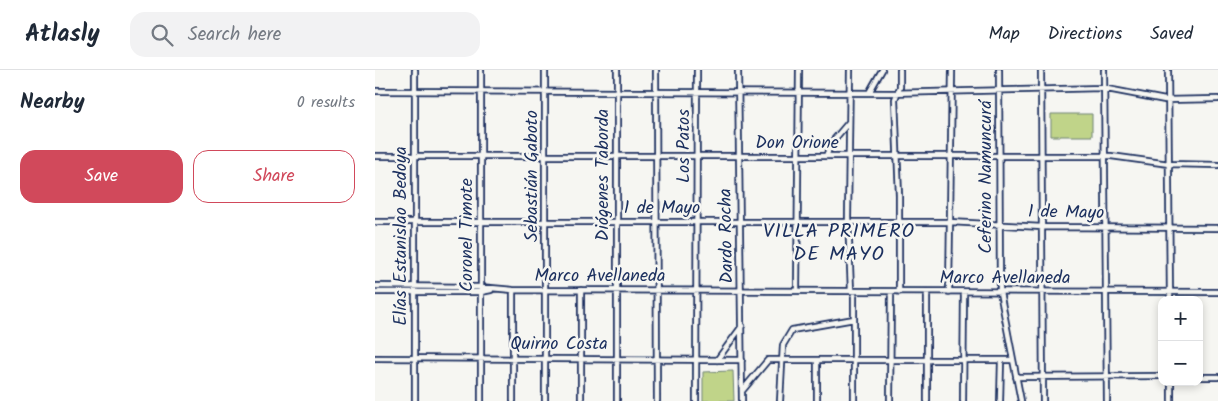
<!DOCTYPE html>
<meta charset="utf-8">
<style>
body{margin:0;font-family:Kalam,sans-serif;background:#f2f2f3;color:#1f2937}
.controls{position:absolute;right:15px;bottom:15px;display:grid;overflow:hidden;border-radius:10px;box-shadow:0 2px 8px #0003}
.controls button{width:45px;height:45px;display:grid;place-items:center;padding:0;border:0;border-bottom:1px solid #e0e1e3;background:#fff;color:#1f2937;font:25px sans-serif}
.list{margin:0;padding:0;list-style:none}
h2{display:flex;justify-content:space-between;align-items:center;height:65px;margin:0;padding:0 20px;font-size:21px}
h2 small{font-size:16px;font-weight:400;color:#747a83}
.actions{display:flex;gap:10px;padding:15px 20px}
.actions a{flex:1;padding:11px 0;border:1px solid #d1495b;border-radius:15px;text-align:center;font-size:18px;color:#d1495b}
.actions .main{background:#d1495b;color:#fff}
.icon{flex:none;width:28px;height:28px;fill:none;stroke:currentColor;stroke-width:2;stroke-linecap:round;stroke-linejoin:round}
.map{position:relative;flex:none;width:843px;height:331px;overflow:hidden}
header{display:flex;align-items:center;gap:30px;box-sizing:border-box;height:70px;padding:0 25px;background:#fff;border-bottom:1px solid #e0e1e3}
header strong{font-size:24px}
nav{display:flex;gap:28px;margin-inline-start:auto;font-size:18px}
.search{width:350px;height:45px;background:#f2f2f3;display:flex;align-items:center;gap:12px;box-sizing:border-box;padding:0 18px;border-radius:15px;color:#747a83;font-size:19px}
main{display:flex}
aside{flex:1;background:#fff}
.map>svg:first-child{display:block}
</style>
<header>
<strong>Atlasly</strong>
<div class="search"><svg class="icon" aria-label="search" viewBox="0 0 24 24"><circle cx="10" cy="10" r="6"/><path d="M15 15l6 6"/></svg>Search here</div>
<nav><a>Map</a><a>Directions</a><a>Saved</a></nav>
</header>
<main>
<aside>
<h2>Nearby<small>0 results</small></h2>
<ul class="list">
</ul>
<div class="actions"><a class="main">Save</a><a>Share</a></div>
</aside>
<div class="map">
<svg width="843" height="331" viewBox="0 0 843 331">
<rect width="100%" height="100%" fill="#f6f6f2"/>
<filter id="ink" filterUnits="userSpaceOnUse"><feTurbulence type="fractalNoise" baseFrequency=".02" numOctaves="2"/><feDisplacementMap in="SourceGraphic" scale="10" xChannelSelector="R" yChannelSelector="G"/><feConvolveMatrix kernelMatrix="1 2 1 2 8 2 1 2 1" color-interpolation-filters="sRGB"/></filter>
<g filter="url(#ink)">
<!-- green -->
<path fill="#c0d489" stroke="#6e8274" d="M676,44H717V66H676Z
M358,301L359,331H328V302Z"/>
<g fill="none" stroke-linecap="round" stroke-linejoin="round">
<!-- minor casing -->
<g stroke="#1b2f5e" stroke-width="8">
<path id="minor" d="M106,0V331
M281,0L282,331
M363,0L367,331
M475,0L473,147L476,221
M624,0L625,222L646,331
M666,0L668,331
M729,0L732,331
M793,0L795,230
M0,21L514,23L727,18L790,30L843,29
M495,21L507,0
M0,86H736L794,94L843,95
M451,86L457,72L474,52
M0,152H575L667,157L843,158
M0,216L105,217L138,220L843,222
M138,220V331
M422,221L424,0
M0,222H106L116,220
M524,222V125L520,29L525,17V0
M552,222V331
M574,222L577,0
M0,288L367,290
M342,290L367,256
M641,307L787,306
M824,307H843
M796,312V331
M367,321L393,290H638
M40,331V0
M170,331V0
M206,331V220
M242,331V0
M321,331L322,0
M405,331L408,275L417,260L479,249
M442,331V290
M479,331V221
M515,331L516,222
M588,331L589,222
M625,331L626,290"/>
</g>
<!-- minor -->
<use href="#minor" stroke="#f6f6f2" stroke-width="4.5"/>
</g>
</g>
<g text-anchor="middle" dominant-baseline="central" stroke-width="5" stroke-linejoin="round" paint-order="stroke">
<!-- street labels -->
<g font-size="18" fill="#1b2f5e" stroke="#f6f6f2">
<text x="422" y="73">Don Orione</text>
<text transform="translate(309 76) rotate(-90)">Los Patos</text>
<text transform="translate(228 105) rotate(-90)">Diógenes Taborda</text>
<text transform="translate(157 106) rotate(-90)">Sebastián Gaboto</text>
<text transform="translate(611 107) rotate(-90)">Ceferino Namuncurá</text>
<text x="287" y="138">1 de Mayo</text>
<text transform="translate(691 143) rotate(1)">1 de Mayo</text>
<text transform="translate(92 165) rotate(-90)">Coronel Timote</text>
<text transform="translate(26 166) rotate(-90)">Elías Estanislao Bedoya</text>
<text transform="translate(352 166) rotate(-91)">Dardo Rocha</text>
<text x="225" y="206">Marco Avellaneda</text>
<text x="630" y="208">Marco Avellaneda</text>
<text x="184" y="274">Quirno Costa</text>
</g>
<!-- quarter labels -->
<g font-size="20" letter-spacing="1" fill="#1b2f5e" stroke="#f6f6f2">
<text x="464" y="162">VILLA PRIMERO<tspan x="464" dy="23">DE MAYO</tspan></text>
</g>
</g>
</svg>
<div class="controls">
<button>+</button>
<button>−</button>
</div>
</div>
</main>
